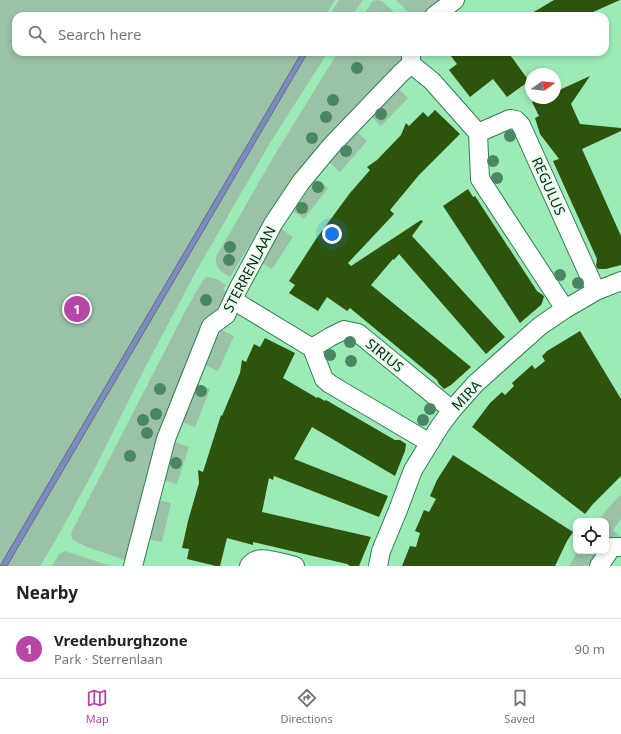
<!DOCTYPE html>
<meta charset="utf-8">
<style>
body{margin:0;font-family:"Noto Sans",sans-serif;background:#f6f6f6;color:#222}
.controls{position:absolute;right:12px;bottom:12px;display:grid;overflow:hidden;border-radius:8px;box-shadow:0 2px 6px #0003}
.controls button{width:36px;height:36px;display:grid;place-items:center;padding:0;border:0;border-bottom:1px solid #e0e0e0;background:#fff;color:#222;font:20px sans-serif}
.compass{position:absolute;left:525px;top:68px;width:36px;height:36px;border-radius:50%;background:#fff;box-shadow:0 2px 6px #0003;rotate:76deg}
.you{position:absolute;left:332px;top:234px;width:14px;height:14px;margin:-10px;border:3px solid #fff;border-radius:50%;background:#1a73e8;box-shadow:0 0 0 6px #1a73e833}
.badge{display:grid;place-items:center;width:26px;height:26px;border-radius:50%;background:#b747a4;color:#fff;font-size:13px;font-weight:700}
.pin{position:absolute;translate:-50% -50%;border:2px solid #fff;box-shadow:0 1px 4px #0006}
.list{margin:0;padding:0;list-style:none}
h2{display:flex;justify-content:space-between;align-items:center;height:52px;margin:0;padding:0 16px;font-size:17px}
h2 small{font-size:13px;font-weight:400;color:#767676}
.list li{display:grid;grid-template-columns:26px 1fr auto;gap:12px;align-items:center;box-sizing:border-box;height:60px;padding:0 16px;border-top:1px solid #e0e0e0}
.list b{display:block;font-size:15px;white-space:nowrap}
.list p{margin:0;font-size:13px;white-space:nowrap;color:#767676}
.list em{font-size:13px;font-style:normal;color:#767676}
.icon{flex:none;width:22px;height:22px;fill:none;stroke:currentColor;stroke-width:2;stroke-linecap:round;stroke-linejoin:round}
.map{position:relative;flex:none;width:621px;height:566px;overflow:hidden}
.search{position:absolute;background:#fff;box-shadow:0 2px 6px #0003;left:12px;right:12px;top:12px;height:44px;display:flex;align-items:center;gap:10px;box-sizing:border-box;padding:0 14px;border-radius:12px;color:#767676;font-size:15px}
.sheet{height:112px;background:#fff}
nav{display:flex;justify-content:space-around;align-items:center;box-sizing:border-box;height:56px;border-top:1px solid #e0e0e0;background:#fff;font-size:11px;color:#767676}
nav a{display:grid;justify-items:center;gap:2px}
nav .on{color:#b747a4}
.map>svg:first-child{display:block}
</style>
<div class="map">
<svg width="621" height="566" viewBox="0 0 621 566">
<rect width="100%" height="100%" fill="#9cebb7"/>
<!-- green -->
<path fill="#9bc1a7" d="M0,0H335L325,16H16V52H304L3,566H0Z
M339,0H363L352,16H329Z
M376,0L382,1L398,16H363L372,2Z
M396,0H441L421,16H412Z
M308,52H328L270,143L194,275L147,364L92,474L54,543L40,566H7Z
M338,52H403L402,58L399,62L374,87L324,142L265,220L230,277C222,272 214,268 216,257L274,156Z
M397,87L408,98L381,126L370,115Z
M356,131L367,141L340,172L329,162Z
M316,179L328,188L304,219L293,211Z
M280,228L293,237L272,269L259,261Z
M207,277L217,279L226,285L223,290L231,294L230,298L208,318L154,449L142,491L125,560L87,547L72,539L71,533L187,308L203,280Z
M221,330L234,336L218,371L205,365Z
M197,384L210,389L195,427L182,422Z
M175,442L189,447L177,484L163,480Z
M621,494V519L613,530L621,537V540L614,543L606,538V521H598L608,508Z
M157,500L171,503L162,542L148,539Z
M65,551L111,566H52L59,554Z
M578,551H597L588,566H569Z"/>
<!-- water -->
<path fill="#7f8abf" stroke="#5b6d8c" d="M302,52H308L7,566H0Z"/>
<!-- building -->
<path fill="#2d540d" d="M554,0H620L584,16H527Z
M448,52H508L529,81L507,97L493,79L470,97L449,70L457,64Z
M590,76L571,104L580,124L621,128V131L582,149L621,236V265L606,269H598L596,266L597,259L553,161L559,159L540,134L535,118L539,116L532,102L542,98H555V92Z
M435,110L460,134L419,175L390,210L394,214L348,263L351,266L421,220L423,221L412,236L505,337L486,354L399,254L394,260L393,259L371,285L471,367L451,385L444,389L439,384L437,380L350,308L347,311L327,297L318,311L289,293L295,285L289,281L316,239L350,193L370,170L367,167L377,160L401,135L406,123L409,126L423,112L428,117Z
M468,189L473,197L475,196L537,291L544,296L542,303L541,305L520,323L443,206Z
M580,331L621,399V476L593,504L585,514L472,427L490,403L502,392L505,395L514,386L512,383L532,365L535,369L545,361L542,356L547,351Z
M265,338L295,353L283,378L317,398L318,397L325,401L326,400L395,440H400L406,444L405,451L395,476L312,427L294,459L388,496L379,517L274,476L273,480L269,478L262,512L371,537L359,566H350L347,564L253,542V545L227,538L220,566H216L187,559L189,549L182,548L188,521L199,483L198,470L203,472L221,415L222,416L240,373L242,360L246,362L254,344L260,347Z
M453,455L573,532L567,541L555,566H402L410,546L416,547L420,533L415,531L419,522L424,510L429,512L436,499L430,496L437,480Z"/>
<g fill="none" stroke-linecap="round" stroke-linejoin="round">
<!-- minor casing -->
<g stroke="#2f7f51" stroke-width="20">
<path id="minor" d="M434,16L455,0
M411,64L432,81L478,133L480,179L565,309
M478,133L510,119L516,120L521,125L596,291
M233,300L312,348L324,379L330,384L430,443
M312,348L330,337L344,330L358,333L452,410
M133,566L166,439L211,326L226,315L238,289L273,224L301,182L331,146L401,73L411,64V52
M249,566C251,563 254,561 257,560C263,557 287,564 295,566
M378,566L381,551L398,510L413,470L440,426L452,410L475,384L540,326L565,309L596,291L621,281
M599,566L612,547H621"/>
</g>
<!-- minor -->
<use href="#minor" stroke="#fff" stroke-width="18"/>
</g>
<!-- trees -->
<g fill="#498661">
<circle cx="357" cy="68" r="6"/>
<circle cx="333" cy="100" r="6"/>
<circle cx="381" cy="114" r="6"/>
<circle cx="326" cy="117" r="6"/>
<circle cx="510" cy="136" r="6"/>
<circle cx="312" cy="138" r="6"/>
<circle cx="346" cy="151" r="6"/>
<circle cx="493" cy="161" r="6"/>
<circle cx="497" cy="178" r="6"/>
<circle cx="318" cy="187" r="6"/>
<circle cx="302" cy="208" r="6"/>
<circle cx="230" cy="247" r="6"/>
<circle cx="229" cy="260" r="6"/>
<circle cx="560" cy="275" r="6"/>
<circle cx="578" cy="283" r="6"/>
<circle cx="206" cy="300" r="6"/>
<circle cx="350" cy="342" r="6"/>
<circle cx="330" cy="355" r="6"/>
<circle cx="351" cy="361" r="6"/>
<circle cx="160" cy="389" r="6"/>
<circle cx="201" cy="391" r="6"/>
<circle cx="430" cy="409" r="6"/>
<circle cx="156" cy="414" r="6"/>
<circle cx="143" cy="420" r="6"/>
<circle cx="423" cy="420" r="6"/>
<circle cx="147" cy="433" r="6"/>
<circle cx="130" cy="456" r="6"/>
<circle cx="176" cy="463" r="6"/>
</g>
<g text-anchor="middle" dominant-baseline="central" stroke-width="4" stroke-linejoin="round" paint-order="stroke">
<!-- street labels -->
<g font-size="14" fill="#072916" stroke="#e7feed">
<text transform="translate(549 186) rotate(66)">REGULUS</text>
<text transform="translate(249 269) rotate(-62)">STERRENLAAN</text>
<text transform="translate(385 355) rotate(39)">SIRIUS</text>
<text transform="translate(466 395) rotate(-47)">MIRA</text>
</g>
</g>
</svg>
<div class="controls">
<button><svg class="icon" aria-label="locate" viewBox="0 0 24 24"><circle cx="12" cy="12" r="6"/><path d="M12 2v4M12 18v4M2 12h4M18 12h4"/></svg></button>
</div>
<svg class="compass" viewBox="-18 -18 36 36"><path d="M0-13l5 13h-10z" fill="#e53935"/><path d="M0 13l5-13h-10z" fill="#767676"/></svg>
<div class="you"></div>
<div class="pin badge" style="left:77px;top:309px">1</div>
<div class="search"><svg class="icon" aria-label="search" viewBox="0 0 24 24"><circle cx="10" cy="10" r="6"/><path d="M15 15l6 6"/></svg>Search here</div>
</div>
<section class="sheet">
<h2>Nearby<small></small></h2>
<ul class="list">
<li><span class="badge">1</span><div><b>Vredenburghzone</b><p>Park · Sterrenlaan</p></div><em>90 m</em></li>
</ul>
</section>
<nav>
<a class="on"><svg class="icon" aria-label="map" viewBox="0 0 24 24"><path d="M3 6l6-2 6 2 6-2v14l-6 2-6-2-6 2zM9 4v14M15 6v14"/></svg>Map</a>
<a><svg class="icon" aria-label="directions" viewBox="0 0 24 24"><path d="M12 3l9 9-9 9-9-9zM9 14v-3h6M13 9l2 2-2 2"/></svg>Directions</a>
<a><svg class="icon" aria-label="saved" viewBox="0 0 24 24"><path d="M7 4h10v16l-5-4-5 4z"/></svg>Saved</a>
</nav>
